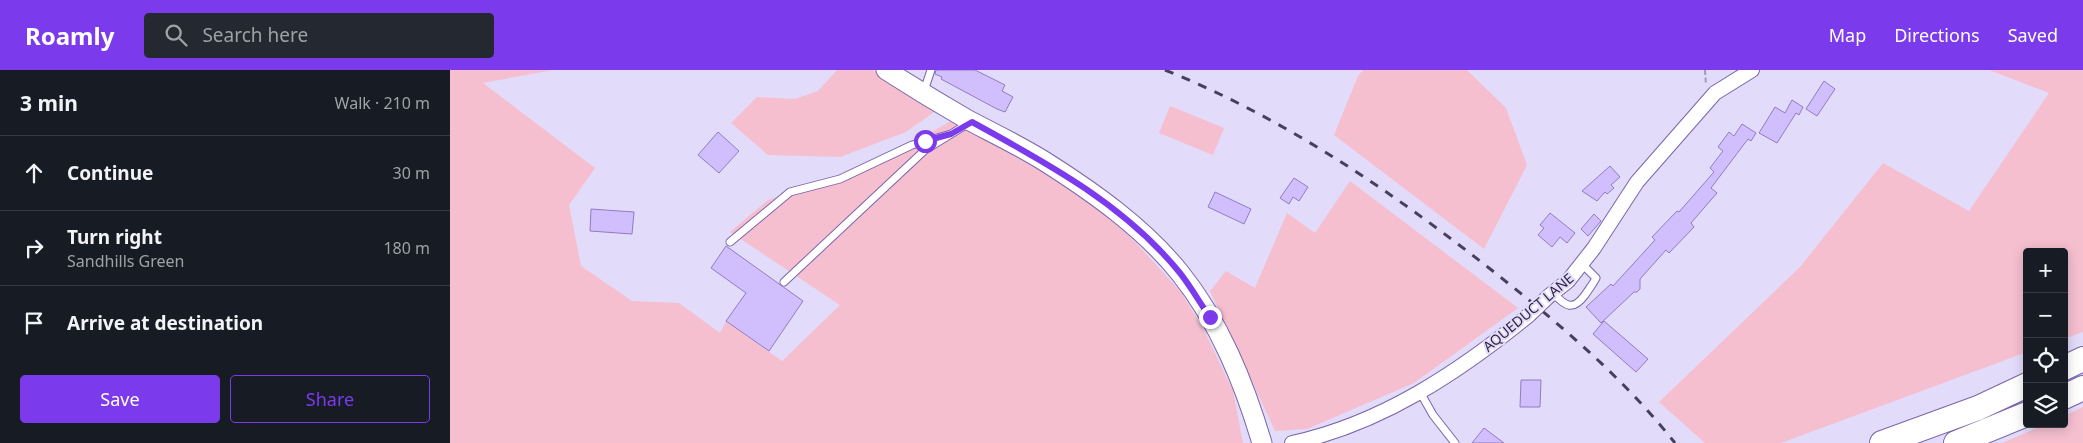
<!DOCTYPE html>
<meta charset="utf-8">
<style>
body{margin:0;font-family:"Noto Sans",sans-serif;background:#242831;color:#f1f3f6}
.controls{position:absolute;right:15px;bottom:15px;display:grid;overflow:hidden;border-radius:5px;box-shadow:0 2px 12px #0003}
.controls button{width:45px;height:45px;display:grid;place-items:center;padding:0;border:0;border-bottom:1px solid #363941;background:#171b24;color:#f1f3f6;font:25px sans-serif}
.stop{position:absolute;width:15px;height:15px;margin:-11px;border:4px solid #7c3aed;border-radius:50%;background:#fff}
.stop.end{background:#7c3aed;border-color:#fff;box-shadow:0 1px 5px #0008}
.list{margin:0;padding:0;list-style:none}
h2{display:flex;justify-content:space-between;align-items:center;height:65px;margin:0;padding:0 20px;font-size:21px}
h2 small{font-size:16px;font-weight:400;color:#9ea1a6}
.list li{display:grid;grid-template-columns:32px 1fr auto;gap:15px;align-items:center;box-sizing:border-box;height:75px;padding:0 20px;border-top:1px solid #363941}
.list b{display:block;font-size:19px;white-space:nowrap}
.list p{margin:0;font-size:16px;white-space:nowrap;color:#9ea1a6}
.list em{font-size:16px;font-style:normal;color:#9ea1a6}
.actions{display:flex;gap:10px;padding:15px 20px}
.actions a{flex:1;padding:11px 0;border:1px solid #7c3aed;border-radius:5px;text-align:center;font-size:18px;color:#7c3aed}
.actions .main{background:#7c3aed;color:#fff}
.icon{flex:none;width:28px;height:28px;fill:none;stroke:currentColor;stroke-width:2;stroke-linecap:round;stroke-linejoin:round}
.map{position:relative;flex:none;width:1633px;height:373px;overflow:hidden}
header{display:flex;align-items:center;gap:30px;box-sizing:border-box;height:70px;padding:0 25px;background:#7c3aed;color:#fff}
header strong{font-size:24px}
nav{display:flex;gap:28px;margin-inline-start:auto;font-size:18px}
.search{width:350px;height:45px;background:#242831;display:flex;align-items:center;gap:12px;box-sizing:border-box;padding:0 18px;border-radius:5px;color:#9ea1a6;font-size:19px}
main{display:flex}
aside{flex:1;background:#171b24}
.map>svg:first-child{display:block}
</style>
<header>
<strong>Roamly</strong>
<div class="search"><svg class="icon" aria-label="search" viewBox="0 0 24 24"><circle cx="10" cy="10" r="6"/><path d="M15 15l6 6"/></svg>Search here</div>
<nav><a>Map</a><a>Directions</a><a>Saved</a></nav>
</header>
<main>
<aside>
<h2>3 min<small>Walk · 210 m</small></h2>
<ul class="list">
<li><svg class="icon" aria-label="ahead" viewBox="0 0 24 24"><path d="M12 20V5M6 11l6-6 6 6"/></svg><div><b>Continue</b></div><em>30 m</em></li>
<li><svg class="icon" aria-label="right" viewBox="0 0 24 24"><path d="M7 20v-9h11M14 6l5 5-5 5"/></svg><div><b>Turn right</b><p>Sandhills Green</p></div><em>180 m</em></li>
<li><svg class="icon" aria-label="arrive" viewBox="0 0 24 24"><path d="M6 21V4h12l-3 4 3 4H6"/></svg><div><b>Arrive at destination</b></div></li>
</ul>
<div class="actions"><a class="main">Save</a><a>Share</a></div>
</aside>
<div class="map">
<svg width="1633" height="373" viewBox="0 0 1633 373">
<rect width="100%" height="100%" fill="#e3dbfa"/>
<!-- green -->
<path fill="#f5bfd0" d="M0,0H103L33,13L145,98L119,135L131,196L182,231L229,233L270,263L276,251L332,291L390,235L280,162L318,130L409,102L503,50L592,102L667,152L731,222L754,260L783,321L793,373H0Z
M387,0H423L487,40L456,62L390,87L318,85L281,53L307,27L345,29L368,21Z
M913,0H1017L1056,38L1077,95L1034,179L884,65L908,6Z
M1539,0H1633V262L1614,269V182H1577V282L1331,373H1255L1209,332L1350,197L1433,93L1519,141L1599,23Z
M720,36L774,58L763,85L709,63Z
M900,111L1068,238L964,313L857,359L825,361L760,221L776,201L805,218L837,143L865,163Z
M1633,337V373H1552L1596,354H1614V346Z"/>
<!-- building -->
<path fill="#d1bffd" stroke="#927bc2" d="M486,0H525L555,15L552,21L563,27L555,42L547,39L491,9L492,7L485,4Z
M1374,11L1385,19L1367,46L1356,39Z
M1342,30L1353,37L1349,45L1346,43L1327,73L1309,63L1325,37L1335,43Z
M1292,54L1306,63L1301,71L1298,69L1261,118L1267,123L1241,153L1244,157L1219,183L1216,180L1190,209V219L1187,222H1184L1151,253L1136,237L1161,214L1163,216L1205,170L1202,167L1227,141L1229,142L1264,102L1260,98L1273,81L1268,77L1279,62L1284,66Z
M268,62L289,81L269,103L248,85Z
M1160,96L1170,107L1161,115L1164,118L1157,124L1155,122L1147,131L1132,121Z
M844,108L858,117L849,131L843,127L839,134L830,128Z
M765,122L801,139L794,154L758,137Z
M141,139L184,142L182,164L140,161Z
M1100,143L1125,163L1117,173L1110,167L1102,177L1088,165L1094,158L1090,155Z
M1144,144L1151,151L1138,166L1131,159Z
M276,176L353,231L319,281L276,251L296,223L261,198Z
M1154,251L1198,289L1186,302L1143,264Z
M1071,310H1091L1090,337H1070Z
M1034,358L1054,373H1022Z"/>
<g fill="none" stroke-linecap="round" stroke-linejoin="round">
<!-- lane casing -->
<g stroke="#7b64a9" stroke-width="9">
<path id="lane" d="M474,21L481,0
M280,172L340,122L390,109L462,75L501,64
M334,212L475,80L519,53
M1103,223C1116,237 1123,241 1135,225C1139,219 1143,214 1146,208L1132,194
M970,322L983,345L1005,373"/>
</g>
<!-- street casing -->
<g stroke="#7b64a9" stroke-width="16">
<path id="street" d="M1099,226L1118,211L1144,178L1187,112L1265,23L1302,0
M842,373C931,354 1009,302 1079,245"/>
</g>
<!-- secondary casing -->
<g stroke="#7b64a9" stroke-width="21">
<path id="secondary" d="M436,0C464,18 492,35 520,51C545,64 570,76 594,91C643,122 694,158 730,203C770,253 794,313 812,373"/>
</g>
<!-- highway casing -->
<g stroke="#7b64a9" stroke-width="26">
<path id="highway" d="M1614,298L1633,289
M1614,327L1633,318
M1432,373L1528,338L1577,315
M1506,373L1577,344"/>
</g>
<!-- path -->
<path stroke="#a39ab9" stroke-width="2" stroke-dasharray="5 2.5" stroke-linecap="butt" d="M1255,0L1256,15"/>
<!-- lane -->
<use href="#lane" stroke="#fff" stroke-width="7"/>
<!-- street -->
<use href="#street" stroke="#fff" stroke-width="14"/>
<!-- secondary -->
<use href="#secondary" stroke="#fff" stroke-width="19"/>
<!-- highway -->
<use href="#highway" stroke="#fff" stroke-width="24"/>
<!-- rail -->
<path stroke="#483f5c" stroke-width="3" stroke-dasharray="9 9" stroke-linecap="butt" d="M715,0C834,48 938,119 1039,198C1106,251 1172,306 1225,373"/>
<!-- street-bridge casing -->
<g stroke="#7b64a9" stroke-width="16" stroke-linecap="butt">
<path id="street-bridge" d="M1079,245L1099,226"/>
</g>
<!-- street-bridge -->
<use href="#street-bridge" stroke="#fff" stroke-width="14"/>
</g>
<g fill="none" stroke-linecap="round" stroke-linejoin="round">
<!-- route -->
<path stroke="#7c3aed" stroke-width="6" d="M475,71L501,64L522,52C597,93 675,135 730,203C741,217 750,233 760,247"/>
</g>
<g text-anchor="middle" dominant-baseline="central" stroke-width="4" stroke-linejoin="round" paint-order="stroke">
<!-- street labels -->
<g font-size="14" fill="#2c2340" stroke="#e3dbfa">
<text transform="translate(1078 242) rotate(-40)">AQUEDUCT LANE</text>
</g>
</g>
</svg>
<div class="controls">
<button>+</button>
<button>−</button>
<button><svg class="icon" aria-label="locate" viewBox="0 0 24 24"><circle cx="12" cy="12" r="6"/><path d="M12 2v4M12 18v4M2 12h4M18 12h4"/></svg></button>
<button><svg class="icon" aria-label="layers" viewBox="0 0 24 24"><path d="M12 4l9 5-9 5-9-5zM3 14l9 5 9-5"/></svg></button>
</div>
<div class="stop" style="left:475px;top:71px"></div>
<div class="stop end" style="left:760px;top:247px"></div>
</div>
</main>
